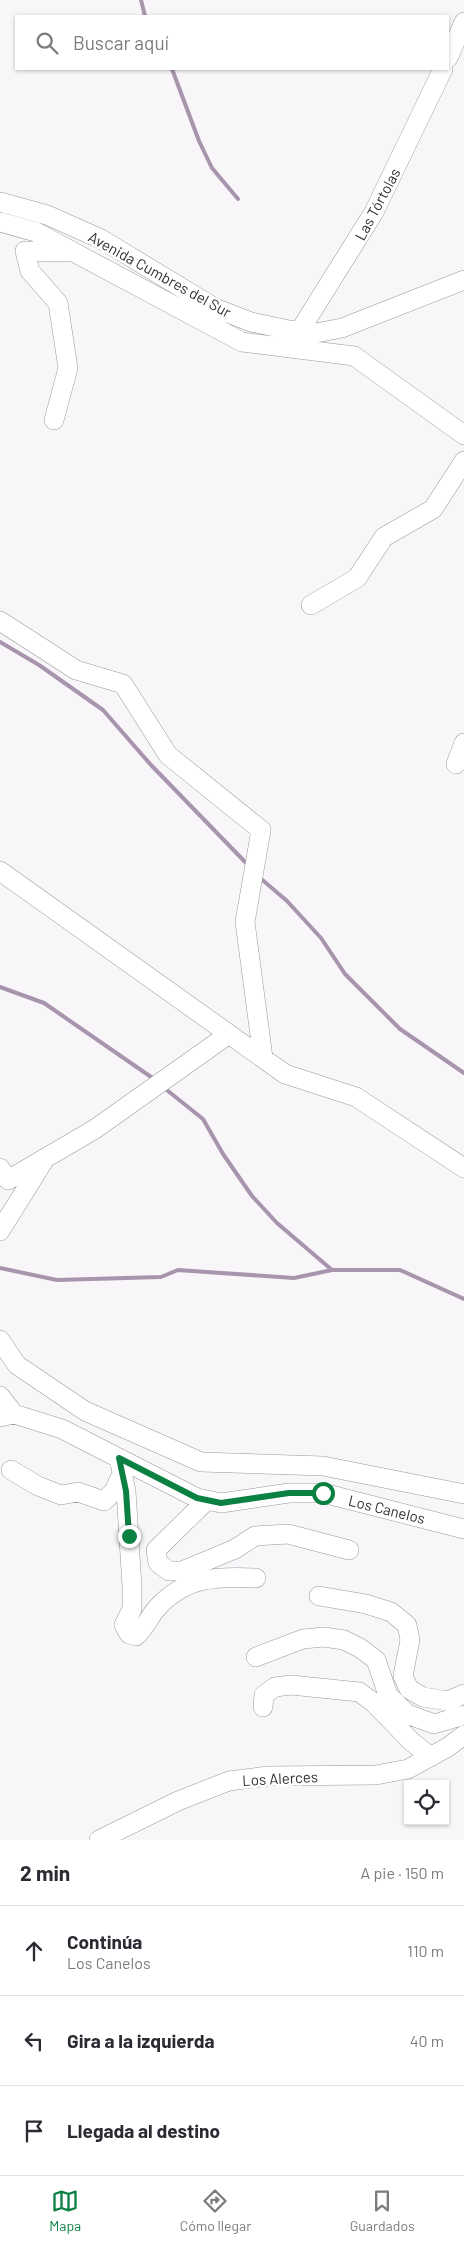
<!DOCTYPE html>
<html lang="es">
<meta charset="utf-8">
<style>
body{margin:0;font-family:Barlow,sans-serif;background:#f2f2f3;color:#2b2b33}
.controls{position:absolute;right:15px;bottom:15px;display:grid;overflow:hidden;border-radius:0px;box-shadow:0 1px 4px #0004}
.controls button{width:45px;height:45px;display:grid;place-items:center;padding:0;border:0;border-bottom:1px solid #e1e1e2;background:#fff;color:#2b2b33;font:25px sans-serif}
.stop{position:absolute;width:15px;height:15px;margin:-11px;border:4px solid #0b8043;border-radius:50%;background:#fff}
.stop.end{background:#0b8043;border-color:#fff;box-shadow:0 1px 5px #0008}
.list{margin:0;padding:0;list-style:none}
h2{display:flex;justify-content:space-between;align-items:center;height:65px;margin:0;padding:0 20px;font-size:21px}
h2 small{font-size:16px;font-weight:400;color:#7c7c81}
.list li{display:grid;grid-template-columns:32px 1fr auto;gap:15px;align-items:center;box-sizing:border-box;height:90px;padding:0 20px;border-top:1px solid #e1e1e2}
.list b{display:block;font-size:19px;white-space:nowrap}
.list p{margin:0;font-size:16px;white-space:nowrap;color:#7c7c81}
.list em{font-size:16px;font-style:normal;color:#7c7c81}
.icon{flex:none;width:28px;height:28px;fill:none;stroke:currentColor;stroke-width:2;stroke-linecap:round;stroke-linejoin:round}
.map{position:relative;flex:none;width:464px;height:1840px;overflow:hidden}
.search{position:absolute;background:#fff;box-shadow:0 1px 4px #0004;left:15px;right:15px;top:15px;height:55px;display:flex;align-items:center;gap:12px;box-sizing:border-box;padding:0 18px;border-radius:0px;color:#7c7c81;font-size:19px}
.sheet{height:335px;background:#fff}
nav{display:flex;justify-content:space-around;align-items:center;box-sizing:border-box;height:70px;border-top:1px solid #e1e1e2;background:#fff;font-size:14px;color:#7c7c81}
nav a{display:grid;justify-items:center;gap:2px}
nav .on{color:#0b8043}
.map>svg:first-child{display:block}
</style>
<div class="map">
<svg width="464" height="1840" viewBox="0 0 464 1840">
<rect width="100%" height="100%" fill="#f8f6f9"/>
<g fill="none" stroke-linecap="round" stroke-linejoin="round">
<!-- stream -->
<path stroke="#a894ad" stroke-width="4" d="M141,0L145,16
M172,69L199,141L212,168L238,199
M0,642L39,665L103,710L151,765L249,866
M259,877L287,901L321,938L345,974L400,1029L464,1073
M0,987L44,1003L154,1079
M163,1087L203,1119L223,1154L252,1196L277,1223L332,1270
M0,1268L57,1280L161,1277L178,1270L294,1278L332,1270H400L464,1299"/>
<!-- minor casing -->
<g stroke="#9a989b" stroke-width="20">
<path id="minor" d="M448,58L464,22
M0,202L47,215L101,239L215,308L251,322L289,330L316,333L342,328L464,280
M0,222L36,232L242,342L354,356L464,435
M299,332L374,212L443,69
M54,420L68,368L58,303L30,271L25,251L71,252
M311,605L357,578L384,537L433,509L464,461
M0,621L76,670L123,684L168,755L261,830L245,922L263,1058
M456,764L464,743
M0,871L285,1074L356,1097L464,1168
M0,1168L8,1180L95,1129L229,1034
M0,1231L43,1162
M0,1340L17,1365L85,1411L201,1462L323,1466L464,1494
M0,1396L14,1414
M0,1417L14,1414L62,1429L197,1498L221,1503L289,1493H323L464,1529
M119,1458L126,1491L132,1587V1609L124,1625L129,1634L136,1636C145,1628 149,1617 157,1608C185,1577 217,1576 256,1578
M11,1470L38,1486L61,1495L78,1492L104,1501L114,1491L122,1474
M207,1500L156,1550L158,1563L169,1571H182L235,1549L255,1536L288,1534L349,1550
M319,1596L366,1604L391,1612L407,1625L410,1640L403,1676L409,1689L423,1697L448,1701L464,1694
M256,1657L303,1639L324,1637L344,1640L360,1648L376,1660L388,1695L407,1714L434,1724L464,1715
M263,1707L264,1695L275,1687L291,1685L359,1692L373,1702L412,1742L431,1757
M99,1840L178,1801L229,1781L268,1776L376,1775L408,1769L448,1747L464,1735"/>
</g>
<!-- minor -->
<use href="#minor" stroke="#fff" stroke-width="19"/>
</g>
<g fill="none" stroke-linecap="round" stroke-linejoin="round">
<!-- route -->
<path stroke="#0b8043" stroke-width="6" d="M129,1536L126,1491L119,1458L197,1498L221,1503L289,1493H323"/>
</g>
<g text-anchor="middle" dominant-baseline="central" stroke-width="5" stroke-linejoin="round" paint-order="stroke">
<!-- street labels -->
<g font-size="15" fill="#302f31" stroke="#fff">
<text transform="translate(377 204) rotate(-62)">Las Tórtolas</text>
<text transform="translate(160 274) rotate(29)">Avenida Cumbres del Sur</text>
<text transform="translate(387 1509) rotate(14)">Los Canelos</text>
<text transform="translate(280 1778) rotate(-3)">Los Alerces</text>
</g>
</g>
</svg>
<div class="controls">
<button><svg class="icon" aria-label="locate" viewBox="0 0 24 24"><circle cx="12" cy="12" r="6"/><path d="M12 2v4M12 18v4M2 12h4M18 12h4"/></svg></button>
</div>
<div class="stop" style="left:323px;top:1493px"></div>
<div class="stop end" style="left:129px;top:1536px"></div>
<div class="search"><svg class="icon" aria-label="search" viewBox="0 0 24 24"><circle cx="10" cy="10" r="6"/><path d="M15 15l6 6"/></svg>Buscar aquí</div>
</div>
<section class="sheet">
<h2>2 min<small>A pie · 150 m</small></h2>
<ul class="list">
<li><svg class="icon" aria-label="ahead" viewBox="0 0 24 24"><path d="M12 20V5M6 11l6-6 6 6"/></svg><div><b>Continúa</b><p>Los Canelos</p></div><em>110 m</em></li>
<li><svg class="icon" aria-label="left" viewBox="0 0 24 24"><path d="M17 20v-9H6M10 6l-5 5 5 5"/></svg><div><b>Gira a la izquierda</b></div><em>40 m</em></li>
<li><svg class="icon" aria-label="arrive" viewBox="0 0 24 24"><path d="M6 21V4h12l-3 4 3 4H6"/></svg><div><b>Llegada al destino</b></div></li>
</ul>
</section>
<nav>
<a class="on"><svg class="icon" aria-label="map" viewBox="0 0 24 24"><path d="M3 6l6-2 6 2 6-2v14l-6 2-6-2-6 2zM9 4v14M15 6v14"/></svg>Mapa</a>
<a><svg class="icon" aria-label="directions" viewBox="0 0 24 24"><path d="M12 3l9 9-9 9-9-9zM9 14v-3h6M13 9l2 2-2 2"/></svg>Cómo llegar</a>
<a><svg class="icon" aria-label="saved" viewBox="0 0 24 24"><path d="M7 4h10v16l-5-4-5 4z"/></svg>Guardados</a>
</nav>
